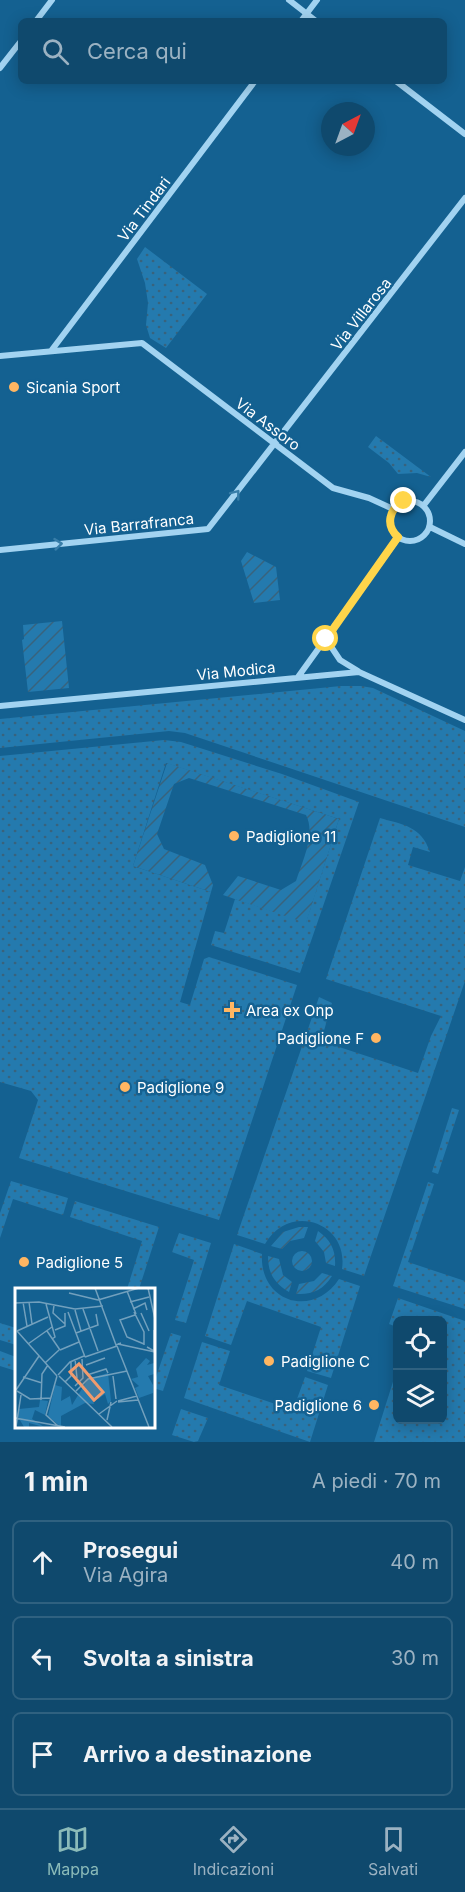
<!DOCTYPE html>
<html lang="it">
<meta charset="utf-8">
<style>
body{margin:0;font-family:Inter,sans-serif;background:#1d5375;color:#f1f3f6}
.controls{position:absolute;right:18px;bottom:18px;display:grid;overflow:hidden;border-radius:9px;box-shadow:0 3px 15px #0003}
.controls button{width:54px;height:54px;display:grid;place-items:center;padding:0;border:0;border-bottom:2px solid #2f6180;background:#0f496d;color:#f1f3f6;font:30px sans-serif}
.compass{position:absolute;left:321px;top:102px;width:54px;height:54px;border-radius:50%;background:#0f496d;box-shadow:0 3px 15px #0003;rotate:41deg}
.stop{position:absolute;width:18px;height:18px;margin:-14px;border:4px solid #ffd54a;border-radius:50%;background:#fff}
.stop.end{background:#ffd54a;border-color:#fff;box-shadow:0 2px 6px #0008}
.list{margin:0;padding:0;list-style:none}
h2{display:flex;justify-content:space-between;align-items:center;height:78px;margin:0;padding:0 24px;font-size:26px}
h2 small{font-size:20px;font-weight:400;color:#9bb2c2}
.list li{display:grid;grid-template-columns:39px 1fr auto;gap:18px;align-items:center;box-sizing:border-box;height:84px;margin:0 12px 12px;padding:0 12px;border:2px solid #2f6180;border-radius:9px}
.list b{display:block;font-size:22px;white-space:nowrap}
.list p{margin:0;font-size:20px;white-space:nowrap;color:#9bb2c2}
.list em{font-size:20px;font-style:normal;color:#9bb2c2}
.icon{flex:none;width:33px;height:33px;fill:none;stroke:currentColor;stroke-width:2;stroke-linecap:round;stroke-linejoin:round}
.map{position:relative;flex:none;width:465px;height:1442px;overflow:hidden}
.search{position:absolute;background:#0f496d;box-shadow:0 3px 15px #0003;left:18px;right:18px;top:18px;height:66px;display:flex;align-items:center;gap:15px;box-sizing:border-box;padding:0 21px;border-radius:9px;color:#9bb2c2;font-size:22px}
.sheet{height:366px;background:#0f496d}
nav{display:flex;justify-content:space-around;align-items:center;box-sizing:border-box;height:84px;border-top:2px solid #2f6180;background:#0f496d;font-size:16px;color:#9bb2c2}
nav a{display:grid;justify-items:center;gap:3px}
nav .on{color:#8bbbb9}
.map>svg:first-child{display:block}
</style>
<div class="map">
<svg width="465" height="1442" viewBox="0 0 465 1442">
<defs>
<pattern id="grass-dots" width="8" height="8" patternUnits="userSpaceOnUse" patternTransform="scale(1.5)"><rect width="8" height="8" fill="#247aae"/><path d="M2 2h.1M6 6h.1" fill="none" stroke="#38637d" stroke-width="1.8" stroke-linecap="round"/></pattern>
<pattern id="garden-furrows" width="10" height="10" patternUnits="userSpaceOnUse" patternTransform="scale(1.5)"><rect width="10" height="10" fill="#247aae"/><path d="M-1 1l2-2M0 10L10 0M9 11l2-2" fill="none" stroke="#38637d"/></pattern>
</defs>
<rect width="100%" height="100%" fill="#146191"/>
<!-- grass -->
<path fill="url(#grass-dots)" d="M145,247L207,294L166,348L150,338L146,325L148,303L145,283L137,259Z
M376,436L431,477L417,473L398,474L389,463L368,447Z
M341,686H361L373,688L465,731V827L185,733L169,731L0,748V719Z
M164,740L181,742L282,774L359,802L300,973L211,945L215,931L224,933L235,899L306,922L339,819L166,763L133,866L211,892L180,1002L190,1005L204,959L209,957L297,985L219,1220L19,1158L38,1100L31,1091L0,1082V756Z
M380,818C404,825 421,826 430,852L413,847L408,865L460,881L465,867V981L364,1276L342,1269C349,1222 289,1202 265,1244L237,1235L319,997L332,1003L321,1041L418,1073L431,1036L441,1016L326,979Z
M452,1108L459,1110L438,1174L432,1172Z
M11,1181L68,1198L63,1215L13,1199L0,1238V1213Z
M428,1182L434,1184L408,1262L465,1281V1309L393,1286Z
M75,1201L159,1227L139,1289H127L142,1241L70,1217Z
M179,1233L211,1243L186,1323L175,1320L194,1260L172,1252Z
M234,1244L262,1254C259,1302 313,1319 339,1279L360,1286L331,1378L307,1371L321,1327L247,1301L231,1345L205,1336Z
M398,1298L465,1321V1442H374L397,1369L398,1420H442V1320H398L397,1327L389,1324Z
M0,1323L16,1328V1345L0,1340Z
M171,1333L181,1336L163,1391L153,1388V1377H156Z
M202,1342L230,1351L219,1385L293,1410L305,1377L328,1385L310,1442L184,1398Z
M0,1351L16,1357V1371L0,1366Z
M181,1409L208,1418L198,1441L194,1442L172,1435Z"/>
<!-- garden -->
<path fill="url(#garden-furrows)" d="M247,552L276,567L280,600L254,603L241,561Z
M62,621L69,688L28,692L22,640L24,639L23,625Z
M167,763L339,819L306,923L223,895L238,876L281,890L296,881C302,862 316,834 306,815L189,778L174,784L157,834L164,849L205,865L213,885L211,892L133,866Z
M299,1227H308L304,1238L290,1241L282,1249L271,1246L283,1232Z
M318,1231C331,1240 336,1251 335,1266L326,1263L324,1252L315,1241Z
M292 1261a10 10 0 1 1 20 0a10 10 0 1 1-20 0Z
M268,1256L279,1259L283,1275L292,1282L289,1292C274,1283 268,1273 268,1256Z
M322,1273L332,1276C323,1290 312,1295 296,1294L299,1284L314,1281Z"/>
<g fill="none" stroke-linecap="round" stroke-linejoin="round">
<!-- street -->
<path stroke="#a2d3f1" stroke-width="6" d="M289,0L316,21
M36,21L52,0
M301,21L317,0
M0,68L21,41
M396,81L465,134
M51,351L255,81
M0,356L142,343L333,488L369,498L393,509
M390 521a20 20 0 1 1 40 0a20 20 0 1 1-40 0Z
M424,505L465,452
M430,527L465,544
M0,550L208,529L465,198
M326,639L340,660L358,671
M298,677L398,538
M0,706L359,672L465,720"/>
</g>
<!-- one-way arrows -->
<defs><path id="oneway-chevron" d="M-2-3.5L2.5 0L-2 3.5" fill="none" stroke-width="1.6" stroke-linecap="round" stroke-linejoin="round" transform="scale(1.5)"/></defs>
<g stroke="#387ea9">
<use href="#oneway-chevron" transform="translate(236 494) rotate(-52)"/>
<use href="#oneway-chevron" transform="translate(58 544) rotate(-6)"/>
</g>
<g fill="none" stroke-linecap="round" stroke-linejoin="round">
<!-- route -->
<path stroke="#ffd54a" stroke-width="8" d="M326,639L398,537C385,525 389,509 404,501"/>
</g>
<!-- markers -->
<g fill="#ffb662" stroke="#146191" stroke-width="2">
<circle cx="14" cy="387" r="6"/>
<circle cx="234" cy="836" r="6"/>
<path d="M229 1001h6v6h6v6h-6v6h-6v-6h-6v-6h6z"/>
<circle cx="376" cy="1038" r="6"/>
<circle cx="125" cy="1087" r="6"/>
<circle cx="24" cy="1262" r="6"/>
<circle cx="269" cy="1361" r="6"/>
<circle cx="374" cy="1405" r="6"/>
</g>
<g text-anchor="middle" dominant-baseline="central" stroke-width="5" stroke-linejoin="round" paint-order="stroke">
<!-- street labels -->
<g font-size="15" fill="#fff" stroke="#146191">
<text transform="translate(144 209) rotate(-53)">Via Tindari</text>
<text transform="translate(361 314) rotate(-52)">Via Villarosa</text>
<text transform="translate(268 424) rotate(37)">Via Assoro</text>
<text transform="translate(139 524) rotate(-6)">Via Barrafranca</text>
<text transform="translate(236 671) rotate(-6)">Via Modica</text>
</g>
<!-- poi labels -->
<g font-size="15" fill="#fff" stroke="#146191" text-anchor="start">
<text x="26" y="387">Sicania Sport</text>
<text x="246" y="836">Padiglione 11</text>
<text x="246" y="1010">Area ex Onp</text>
<text x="364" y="1038" text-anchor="end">Padiglione F</text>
<text x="137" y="1087">Padiglione 9</text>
<text x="36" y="1262">Padiglione 5</text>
<text x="281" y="1361">Padiglione C</text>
<text x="362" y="1405" text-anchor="end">Padiglione 6</text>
</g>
</g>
<!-- overview -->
<g transform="translate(15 1288)">
<rect width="140" height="140" fill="#146191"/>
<path d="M131,70L135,73L132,77L139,75V86L133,88L138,97V105L124,110L120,100L124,98L116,91L123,89L121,81ZM93,85L96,113L93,116L90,106L83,111L82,108L77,110L79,116L70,115L46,128V139L33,128L40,97L47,99L46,113L55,108L57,117L73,91ZM25,112L33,113L30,127L20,122L17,131L29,139L14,135V139H9L2,127L4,121L24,119Z" fill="#247aae"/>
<path fill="none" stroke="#72a0bd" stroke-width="1.5" d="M80,0L101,57L106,55M133,0L140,31M112,3L121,26M54,5L83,12M83,12L124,0M8,14L12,38M14,14L17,36M115,14L134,9M0,15L24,14L60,21M31,16L40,49L37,51M39,17L38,25L50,36M60,21L88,18M68,21L83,63M118,21L130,15L132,22M60,22L66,43M53,24L70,69M119,24L129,44V57M126,25L134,43M120,27L105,32L112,49L129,56M40,42L50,38V25M2,43L42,88M2,43L33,29M32,43L45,62M61,45L83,37L81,26M13,56L37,39M103,56L140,64M102,58L134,139M132,59L139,63V42M45,62L64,54M70,69L102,58M60,71L62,90M30,75L44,62M71,77L90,70M43,87L55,74L69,68M72,87L91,81L93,85M42,88L31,127L43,138M44,88L97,139M98,88L101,111M8,89L27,95M50,94L56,88V73M60,98L68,90L67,71M1,102L24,68M2,103L15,111L36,110M61,103L73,91L112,83M26,112L27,86L33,77M103,113L122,108M103,114L123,112M84,126L102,113M0,130L50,139M92,132L96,114M1,139L6,107"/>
<path fill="#f19b6d" fill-opacity="0.15" stroke="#f19b6d" stroke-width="3" d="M64,76L88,104L79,112L55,84Z"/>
<rect width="140" height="140" fill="none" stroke="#fff" stroke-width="3"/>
</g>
</svg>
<div class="controls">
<button><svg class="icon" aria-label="locate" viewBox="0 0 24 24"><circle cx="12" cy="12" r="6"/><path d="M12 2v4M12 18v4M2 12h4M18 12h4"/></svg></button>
<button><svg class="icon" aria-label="layers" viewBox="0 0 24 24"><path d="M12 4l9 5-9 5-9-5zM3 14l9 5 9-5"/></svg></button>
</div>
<svg class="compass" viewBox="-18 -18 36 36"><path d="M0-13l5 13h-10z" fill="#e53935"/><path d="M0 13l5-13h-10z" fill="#9bb2c2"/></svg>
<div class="stop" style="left:326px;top:639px"></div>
<div class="stop end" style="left:404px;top:501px"></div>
<div class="search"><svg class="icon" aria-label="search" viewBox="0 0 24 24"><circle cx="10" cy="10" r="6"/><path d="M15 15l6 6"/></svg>Cerca qui</div>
</div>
<section class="sheet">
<h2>1 min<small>A piedi · 70 m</small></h2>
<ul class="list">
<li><svg class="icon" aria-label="ahead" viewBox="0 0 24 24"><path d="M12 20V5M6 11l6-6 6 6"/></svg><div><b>Prosegui</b><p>Via Agira</p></div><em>40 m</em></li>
<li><svg class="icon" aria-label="left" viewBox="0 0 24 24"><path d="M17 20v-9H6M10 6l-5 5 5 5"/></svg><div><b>Svolta a sinistra</b></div><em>30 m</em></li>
<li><svg class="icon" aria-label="arrive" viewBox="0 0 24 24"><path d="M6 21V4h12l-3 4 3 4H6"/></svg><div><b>Arrivo a destinazione</b></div></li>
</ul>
</section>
<nav>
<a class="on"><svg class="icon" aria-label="map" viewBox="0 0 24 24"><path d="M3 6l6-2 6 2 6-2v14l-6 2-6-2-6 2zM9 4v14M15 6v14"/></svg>Mappa</a>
<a><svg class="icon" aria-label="directions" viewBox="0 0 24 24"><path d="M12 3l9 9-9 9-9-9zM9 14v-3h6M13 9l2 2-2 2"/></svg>Indicazioni</a>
<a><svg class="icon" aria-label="saved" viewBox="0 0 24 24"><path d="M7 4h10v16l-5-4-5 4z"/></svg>Salvati</a>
</nav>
